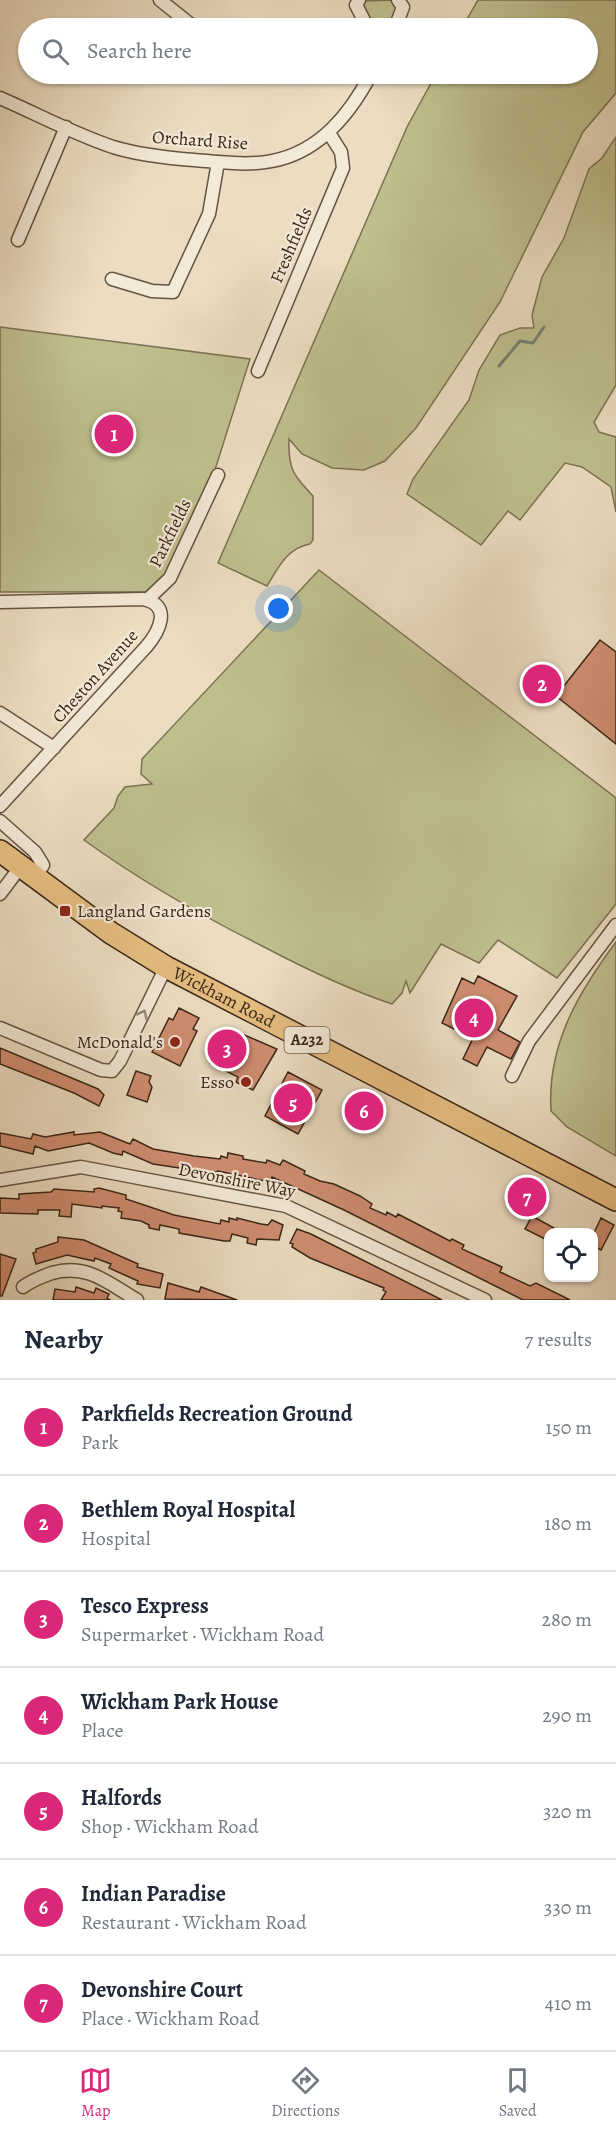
<!DOCTYPE html>
<meta charset="utf-8">
<style>
body{margin:0;font-family:Alegreya,serif;background:#f6f6f7;color:#1f2937}
.controls{position:absolute;right:18px;bottom:18px;display:grid;overflow:hidden;border-radius:12px;box-shadow:0 2px 4px #0004}
.controls button{width:54px;height:54px;display:grid;place-items:center;padding:0;border:0;border-bottom:2px solid #e0e1e3;background:#fff;color:#1f2937;font:30px sans-serif}
.you{position:absolute;left:279px;top:609px;width:21px;height:21px;margin:-15px;border:4px solid #fff;border-radius:50%;background:#1a73e8;box-shadow:0 0 0 9px #1a73e833}
.badge{display:grid;place-items:center;width:39px;height:39px;border-radius:50%;background:#db2777;color:#fff;font-size:20px;font-weight:700}
.pin{position:absolute;translate:-50% -50%;border:3px solid #fff;box-shadow:0 2px 6px #0006}
.list{margin:0;padding:0;list-style:none}
h2{display:flex;justify-content:space-between;align-items:center;height:78px;margin:0;padding:0 24px;font-size:26px}
h2 small{font-size:20px;font-weight:400;color:#747a83}
.list li{display:grid;grid-template-columns:39px 1fr auto;gap:18px;align-items:center;box-sizing:border-box;height:96px;padding:0 24px;border-top:2px solid #e0e1e3}
.list b{display:block;font-size:22px;white-space:nowrap}
.list p{margin:0;font-size:20px;white-space:nowrap;color:#747a83}
.list em{font-size:20px;font-style:normal;color:#747a83}
.icon{flex:none;width:33px;height:33px;fill:none;stroke:currentColor;stroke-width:2;stroke-linecap:round;stroke-linejoin:round}
.map{position:relative;flex:none;width:616px;height:1300px;overflow:hidden}
.search{position:absolute;background:#fff;box-shadow:0 2px 4px #0004;left:18px;right:18px;top:18px;height:66px;display:flex;align-items:center;gap:15px;box-sizing:border-box;padding:0 21px;border-radius:33px;color:#747a83;font-size:22px}
.sheet{height:750px;background:#fff}
nav{display:flex;justify-content:space-around;align-items:center;box-sizing:border-box;height:84px;border-top:2px solid #e0e1e3;background:#fff;font-size:16px;color:#747a83}
nav a{display:grid;justify-items:center;gap:3px}
nav .on{color:#db2777}
.map>svg:first-child{display:block}
</style>
<div class="map">
<svg width="616" height="1300" viewBox="0 0 616 1300">
<rect width="100%" height="100%" fill="#ecddc2"/>
<filter id="stains"><feTurbulence type="fractalNoise" baseFrequency=".00333" numOctaves="4"/><feColorMatrix values="0 0 0 0 .2 0 0 0 0 .09 0 0 0 0 .02 0 0 0 .5 -.17"/></filter>
<radialGradient id="worn" r=".72"><stop offset=".6" stop-color="#630" stop-opacity="0"/><stop offset="1" stop-color="#630" stop-opacity=".3"/></radialGradient>
<!-- green -->
<path fill="#bfbf8e" stroke="#7c7253" stroke-width="1.5" d="M390,0L399,8L390,28H372L361,6L364,1Z
M478,0H616V93L583,132L500,302L416,428L385,461L364,470L332,468L302,454L289,439C288,469 293,475 313,496V540L310,544C287,548 278,568 267,586L218,563L407,127L436,74H588V28H462Z
M616,137V385L594,422L599,432L616,437V512L611,487L582,467L565,463L520,520L508,511L481,545L407,494L413,479L469,400L479,370L500,335L520,328H534L532,315L542,277L564,238L589,169L602,158Z
M0,327L250,359L214,473L166,575L145,592H0Z
M319,570L616,798V904L557,978L498,940L479,963L441,944L410,993L406,981L402,993L392,1004C347,989 308,970 266,948C202,916 142,882 84,840L114,808L118,796L125,787L152,784L141,774L142,759Z
M616,942V1156L567,1127L551,1111C547,1045 578,993 616,942Z"/>
<g fill="none" stroke-linecap="round" stroke-linejoin="round">
<!-- stream -->
<path stroke="#748171" stroke-width="3" d="M499,366L520,341L533,343L544,327"/>
</g>
<!-- building -->
<path fill="#d08d71" stroke="#3a2618" stroke-width="1.5" d="M600,640L616,652V744L556,696Z
M478,976L517,996L498,1030L520,1042L511,1059L487,1047L477,1066L463,1059L475,1034L456,1025L454,1029L442,1023L462,978L474,984Z
M179,1008L199,1018L193,1029L197,1031L180,1066L152,1052L169,1018L173,1020Z
M228,1028L277,1049L253,1090L236,1082L238,1077L210,1063Z
M0,1048L98,1089L104,1095L99,1106L74,1093L0,1064Z
M136,1071L151,1076L149,1082L152,1087L147,1102L127,1095Z
M288,1072L322,1090L298,1134L265,1116Z
M74,1132V1135L100,1132L130,1144L133,1139L153,1149L194,1156L220,1159L221,1156L227,1158L228,1153L243,1156V1159L266,1163L267,1160L280,1165L283,1160L305,1171L304,1174L320,1181L334,1184L360,1196L372,1204L370,1208L386,1215L387,1212L396,1217L398,1214L450,1241L452,1239L464,1245L462,1249L502,1267L500,1272L530,1286L536,1283L570,1300H523L344,1210L272,1177L270,1181H265L218,1171L213,1173L153,1164L123,1151L122,1155L113,1153L89,1143L48,1151L35,1146L33,1154L0,1146V1133L31,1139L33,1134L45,1137Z
M527,1181L540,1187L525,1217L514,1212Z
M99,1188L126,1195V1199L174,1215L220,1224L221,1220L229,1222V1218L237,1220V1218L261,1224L268,1225L272,1220L283,1225L279,1240L257,1239L256,1245L247,1243L248,1238L232,1234L230,1241H224L179,1233V1229L160,1225L159,1230L149,1228V1225L141,1221L121,1218L122,1212L118,1211L119,1208L102,1206V1208L72,1204L71,1217L59,1216L60,1210H38V1214L0,1213V1198L19,1199V1194L51,1192L54,1189L94,1192V1189Z
M532,1216L563,1233H549V1241L525,1229Z
M601,1218L614,1225L601,1250L594,1246V1233Z
M297,1229L311,1234L442,1300H381L386,1292L383,1290L384,1288L310,1258L292,1247L293,1244L290,1243Z
M58,1237L84,1240L138,1264L137,1267L163,1274L160,1288L137,1284L138,1281L109,1268L111,1264L95,1258L94,1261L67,1255L36,1264L33,1253L36,1252V1249L58,1242Z
M0,1254L16,1259L2,1296H0Z
M168,1283L199,1292L201,1287L237,1300L165,1299Z
M76,1287L94,1293L96,1288L109,1294L107,1298L110,1300H53L55,1289L75,1292Z"/>
<g fill="none" stroke-linecap="round" stroke-linejoin="round">
<!-- minor casing -->
<g stroke="#665442" stroke-width="15">
<path id="minor" d="M160,0L195,28
M359,0L356,5L368,28
M395,28L403,7L398,0
M0,98C37,114 74,134 113,147C139,155 168,158 194,160C219,162 248,166 272,161C320,152 350,114 371,74
M18,240L66,127
M112,279L152,291L173,292L209,214L218,162
M258,371L343,168L341,152L329,133
M147,600L170,578L218,475
M0,602L143,599C173,605 159,632 146,647L0,806
M0,713L54,748
M0,821L35,852L43,865L36,877
M0,894L21,866
M0,1028L101,1070L112,1071L120,1061L166,967
M512,1076L529,1041L616,925
M0,1180L81,1167L286,1206L485,1300
M23,1287C32,1280 41,1277 52,1273C87,1263 108,1283 137,1300"/>
</g>
<!-- trunk casing -->
<g stroke="#3a2618" stroke-width="24">
<g id="trunk">
<path id="s1" d="M0,851L111,933L166,967L616,1200"/>
</g>
</g>
<!-- minor -->
<use href="#minor" stroke="#f3e9d7" stroke-width="12"/>
<!-- trunk -->
<use href="#trunk" stroke="#e6be81" stroke-width="21"/>
</g>
<!-- one-way arrows -->
<defs><path id="oneway-chevron" d="M-2-3.5L2.5 0L-2 3.5" fill="none" stroke-width="1.6" stroke-linecap="round" stroke-linejoin="round" transform="scale(1.5)"/></defs>
<use stroke="#968878" href="#oneway-chevron" transform="translate(143 1014) rotate(-64)"/>
<!-- markers -->
<g fill="#8f2418" stroke="#f3e9d7" stroke-width="2">
<rect x="59" y="905" width="12" height="12" rx="3"/>
<circle cx="175" cy="1042" r="6"/>
<circle cx="246" cy="1082" r="6"/>
</g>
<g text-anchor="middle" dominant-baseline="central" stroke-width="4.5" stroke-linejoin="round" paint-order="stroke">
<!-- shield labels -->
<rect fill="#f3e9d7" stroke="#726051" stroke-width="1.5" x="284.5" y="1027" width="45" height="26" rx="4.5"/>
<g font-size="16" font-weight="bold" fill="#3a2618">
<text x="307" y="1040">A232</text>
</g>
<!-- street labels -->
<g font-size="18" fill="#3a2618" stroke="#f3e9d7">
<text transform="translate(200 140) rotate(4)">Orchard Rise</text>
<text transform="translate(291 245) rotate(-67)">Freshfields</text>
<text transform="translate(170 533) rotate(-64)">Parkfields</text>
<text transform="translate(95 676) rotate(-48)">Cheston Avenue</text>
<text stroke="none"><textPath href="#s1" startOffset="268">Wickham Road</textPath></text>
<text transform="translate(237 1180) rotate(11)">Devonshire Way</text>
</g>
<!-- poi labels -->
<g font-size="18" fill="#3a2618" stroke="#f3e9d7" text-anchor="end">
<text x="77" y="911" text-anchor="start">Langland Gardens</text>
<text x="163" y="1042">McDonald's</text>
<text x="234" y="1082">Esso</text>
</g>
</g>
<rect width="100%" height="100%" filter="url(#stains)"/>
<rect width="100%" height="100%" fill="url(#worn)"/>
</svg>
<div class="controls">
<button><svg class="icon" aria-label="locate" viewBox="0 0 24 24"><circle cx="12" cy="12" r="6"/><path d="M12 2v4M12 18v4M2 12h4M18 12h4"/></svg></button>
</div>
<div class="you"></div>
<div class="pin badge" style="left:114px;top:434px">1</div>
<div class="pin badge" style="left:542px;top:684px">2</div>
<div class="pin badge" style="left:227px;top:1049px">3</div>
<div class="pin badge" style="left:474px;top:1018px">4</div>
<div class="pin badge" style="left:293px;top:1103px">5</div>
<div class="pin badge" style="left:364px;top:1111px">6</div>
<div class="pin badge" style="left:527px;top:1197px">7</div>
<div class="search"><svg class="icon" aria-label="search" viewBox="0 0 24 24"><circle cx="10" cy="10" r="6"/><path d="M15 15l6 6"/></svg>Search here</div>
</div>
<section class="sheet">
<h2>Nearby<small>7 results</small></h2>
<ul class="list">
<li><span class="badge">1</span><div><b>Parkfields Recreation Ground</b><p>Park</p></div><em>150 m</em></li>
<li><span class="badge">2</span><div><b>Bethlem Royal Hospital</b><p>Hospital</p></div><em>180 m</em></li>
<li><span class="badge">3</span><div><b>Tesco Express</b><p>Supermarket · Wickham Road</p></div><em>280 m</em></li>
<li><span class="badge">4</span><div><b>Wickham Park House</b><p>Place</p></div><em>290 m</em></li>
<li><span class="badge">5</span><div><b>Halfords</b><p>Shop · Wickham Road</p></div><em>320 m</em></li>
<li><span class="badge">6</span><div><b>Indian Paradise</b><p>Restaurant · Wickham Road</p></div><em>330 m</em></li>
<li><span class="badge">7</span><div><b>Devonshire Court</b><p>Place · Wickham Road</p></div><em>410 m</em></li>
</ul>
</section>
<nav>
<a class="on"><svg class="icon" aria-label="map" viewBox="0 0 24 24"><path d="M3 6l6-2 6 2 6-2v14l-6 2-6-2-6 2zM9 4v14M15 6v14"/></svg>Map</a>
<a><svg class="icon" aria-label="directions" viewBox="0 0 24 24"><path d="M12 3l9 9-9 9-9-9zM9 14v-3h6M13 9l2 2-2 2"/></svg>Directions</a>
<a><svg class="icon" aria-label="saved" viewBox="0 0 24 24"><path d="M7 4h10v16l-5-4-5 4z"/></svg>Saved</a>
</nav>
